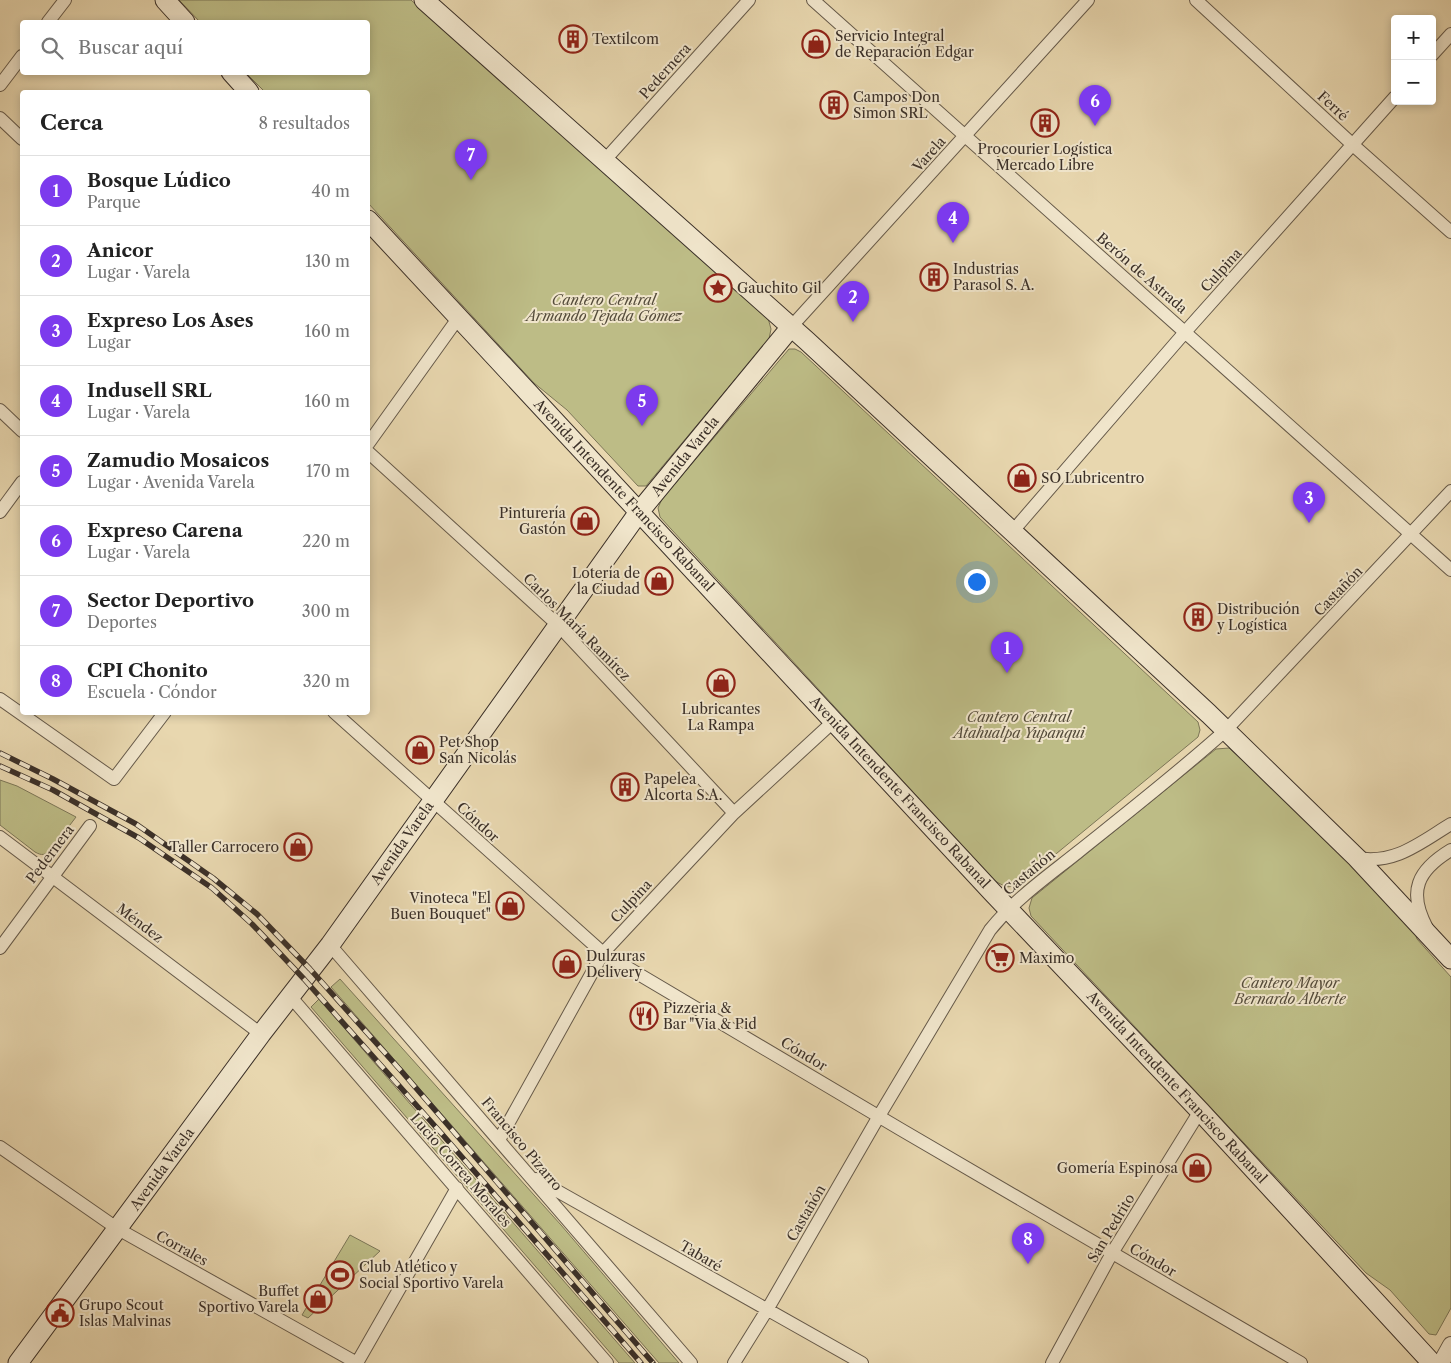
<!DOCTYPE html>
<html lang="es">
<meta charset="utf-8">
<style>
body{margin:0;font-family:"Libre Caslon Text",serif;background:#f6f6f6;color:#222}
.controls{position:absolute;right:15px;top:15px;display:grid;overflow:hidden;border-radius:5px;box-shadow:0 2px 8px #0003}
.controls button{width:45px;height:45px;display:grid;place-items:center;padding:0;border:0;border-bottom:1px solid #e0e0e0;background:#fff;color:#222;font:25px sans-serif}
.you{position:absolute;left:976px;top:581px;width:18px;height:18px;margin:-12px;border:4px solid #fff;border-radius:50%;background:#1a73e8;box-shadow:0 0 0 8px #1a73e833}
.badge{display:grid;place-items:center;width:32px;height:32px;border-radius:50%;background:#7c3aed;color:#fff;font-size:16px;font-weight:700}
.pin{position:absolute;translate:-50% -41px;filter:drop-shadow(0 1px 2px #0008)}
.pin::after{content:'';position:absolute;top:26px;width:18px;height:15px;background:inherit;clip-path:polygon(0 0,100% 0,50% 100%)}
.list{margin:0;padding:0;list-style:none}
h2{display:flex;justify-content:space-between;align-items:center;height:65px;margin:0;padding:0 20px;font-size:21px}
h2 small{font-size:16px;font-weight:400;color:#767676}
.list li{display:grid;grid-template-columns:32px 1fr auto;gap:15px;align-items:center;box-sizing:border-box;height:70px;padding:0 20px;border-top:1px solid #e0e0e0}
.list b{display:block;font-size:19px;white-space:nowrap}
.list p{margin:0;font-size:16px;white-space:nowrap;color:#767676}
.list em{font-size:16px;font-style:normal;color:#767676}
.icon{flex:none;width:28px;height:28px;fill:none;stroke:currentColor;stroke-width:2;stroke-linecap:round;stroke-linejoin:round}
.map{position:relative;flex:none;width:1451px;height:1363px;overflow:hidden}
.search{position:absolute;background:#fff;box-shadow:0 2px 8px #0003;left:20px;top:20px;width:350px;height:55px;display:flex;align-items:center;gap:12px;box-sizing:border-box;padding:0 18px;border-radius:5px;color:#767676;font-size:19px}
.panel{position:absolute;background:#fff;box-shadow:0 2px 8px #0003;left:20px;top:90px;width:350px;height:625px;border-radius:5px}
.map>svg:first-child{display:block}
</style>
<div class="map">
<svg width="1451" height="1363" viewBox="0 0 1451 1363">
<rect width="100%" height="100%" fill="#e8d7af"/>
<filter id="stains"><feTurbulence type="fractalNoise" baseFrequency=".004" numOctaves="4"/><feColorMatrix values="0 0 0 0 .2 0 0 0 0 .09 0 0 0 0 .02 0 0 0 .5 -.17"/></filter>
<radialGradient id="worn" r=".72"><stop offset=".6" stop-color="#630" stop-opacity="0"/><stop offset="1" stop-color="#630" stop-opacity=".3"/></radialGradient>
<!-- green -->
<path fill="#bdbc86" stroke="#7c7657" d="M179,0H411L768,318L771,329L769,339L646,486H638L567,410L534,383L368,203V92H265L246,73L368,72V22H200Z
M789,349H795L801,352L1198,722L1200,730L1198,737L1017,886L1006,887L995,881L660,517L658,508L662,499Z
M1229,748L1408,913L1417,939L1451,977V1308L1436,1335L1429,1334L1390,1290L1366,1273L1031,916L1029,908L1032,898L1216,749Z
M0,780L17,786L76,817L51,850C45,855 42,856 35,852L0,825Z
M340,979L561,1225L679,1363H659L331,987Z
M319,999L635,1363H619L311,1007Z
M350,1235L380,1251L308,1318L302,1315Z"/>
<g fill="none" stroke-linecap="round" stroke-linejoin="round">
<!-- minor casing -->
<g stroke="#665a4a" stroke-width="14">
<path id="minor" d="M813,0L1451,570
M1196,0L1353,145L1451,232
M48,22L65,0
M1432,55L1451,34
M0,85L22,56
M0,118L22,139
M604,161L749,0
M791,327L1088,0
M0,410L22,431
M368,444L459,317
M368,452L558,625L734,813
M0,512L22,482
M1012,532L1186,331L1395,97
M0,699L114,779L165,712
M334,712L603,953L900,1129L1301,1363
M0,837L261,1034
M1357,858C1395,865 1421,842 1451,824
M1427,928C1407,891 1418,870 1451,850
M330,945L691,1363
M0,948L90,826
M290,996L607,1363
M499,1140L603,953L734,813L834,721
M0,1147L118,1229L357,1363
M536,1179L862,1363
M357,1363L457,1188
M734,1363L767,1310L879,1116L990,930C1015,899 1048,876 1078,852C1128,812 1178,773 1226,730L1451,491
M1052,1363L1112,1253L1200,1111"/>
</g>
<!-- tertiary casing -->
<g stroke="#665a4a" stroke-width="18">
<path id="tertiary" d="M1441,1363L1451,1345"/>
</g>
<!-- secondary casing -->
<g stroke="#3b3028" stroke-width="21">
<path id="secondary" d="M165,0L185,22
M424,0L807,341L1209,714L1357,858L1451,959
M231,72L249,92
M368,220L992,892L1200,1111L1432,1363
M18,1363L261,1034L330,945L639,512L791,327"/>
</g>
<!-- minor -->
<use href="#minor" stroke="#f0e5cb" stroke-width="12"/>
<!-- tertiary -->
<use href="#tertiary" stroke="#f0e5cb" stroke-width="16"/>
<!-- secondary -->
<use href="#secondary" stroke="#f0e5cb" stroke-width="19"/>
<!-- rail casing -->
<g stroke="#3b3028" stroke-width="5.5">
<path id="rail" d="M0,753L53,779L136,824L213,878L257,914L310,969L403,1073L653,1363
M0,766L53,790L139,838L212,888L252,924L304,979L442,1134L641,1363"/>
</g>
<!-- rail -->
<use href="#rail" stroke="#f0e5cb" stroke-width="4" stroke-dasharray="11" stroke-linecap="butt"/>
</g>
<!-- icons -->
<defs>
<g id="building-ring" transform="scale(1.4375)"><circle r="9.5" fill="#f0e5cb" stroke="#8f2418" stroke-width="1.5"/><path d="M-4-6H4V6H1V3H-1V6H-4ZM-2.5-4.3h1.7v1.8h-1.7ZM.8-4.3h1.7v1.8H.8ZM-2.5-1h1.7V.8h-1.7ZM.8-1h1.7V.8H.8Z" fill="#8f2418"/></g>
<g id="shop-ring" transform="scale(1.4375)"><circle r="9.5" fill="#f0e5cb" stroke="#8f2418" stroke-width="1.5"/><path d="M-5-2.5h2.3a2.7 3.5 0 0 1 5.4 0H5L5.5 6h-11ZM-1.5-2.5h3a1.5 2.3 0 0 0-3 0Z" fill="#8f2418"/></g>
<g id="sight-ring" transform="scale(1.4375)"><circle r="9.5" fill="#f0e5cb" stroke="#8f2418" stroke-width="1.5"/><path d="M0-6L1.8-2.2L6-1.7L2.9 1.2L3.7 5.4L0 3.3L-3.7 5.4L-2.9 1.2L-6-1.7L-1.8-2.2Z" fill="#8f2418"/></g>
<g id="supermarket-ring" transform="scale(1.4375)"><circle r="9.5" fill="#f0e5cb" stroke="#8f2418" stroke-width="1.5"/><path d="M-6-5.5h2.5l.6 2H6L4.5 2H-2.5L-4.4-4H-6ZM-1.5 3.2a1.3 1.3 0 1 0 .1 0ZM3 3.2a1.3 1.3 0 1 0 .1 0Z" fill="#8f2418"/></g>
<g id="restaurant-ring" transform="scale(1.4375)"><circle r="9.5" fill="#f0e5cb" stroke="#8f2418" stroke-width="1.5"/><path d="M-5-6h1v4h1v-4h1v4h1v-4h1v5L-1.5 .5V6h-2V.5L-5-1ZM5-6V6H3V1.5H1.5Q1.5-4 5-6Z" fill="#8f2418"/></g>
<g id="stadium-ring" transform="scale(1.4375)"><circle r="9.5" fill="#f0e5cb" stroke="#8f2418" stroke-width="1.5"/><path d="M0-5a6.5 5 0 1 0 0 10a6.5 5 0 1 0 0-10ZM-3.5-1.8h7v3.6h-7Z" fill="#8f2418"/></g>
<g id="civic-ring" transform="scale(1.4375)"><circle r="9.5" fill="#f0e5cb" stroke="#8f2418" stroke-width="1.5"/><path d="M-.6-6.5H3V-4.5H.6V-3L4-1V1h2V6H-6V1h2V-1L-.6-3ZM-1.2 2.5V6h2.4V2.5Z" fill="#8f2418"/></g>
</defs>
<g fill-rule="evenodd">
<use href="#building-ring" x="573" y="39"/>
<use href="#shop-ring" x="816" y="44"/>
<use href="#building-ring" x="834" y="105"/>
<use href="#building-ring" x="1045" y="123"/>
<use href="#building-ring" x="934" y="277"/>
<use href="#sight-ring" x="718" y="288"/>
<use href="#shop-ring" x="1022" y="478"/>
<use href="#shop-ring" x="585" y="521"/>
<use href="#shop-ring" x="659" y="581"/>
<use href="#building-ring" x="1198" y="617"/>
<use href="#shop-ring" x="721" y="683"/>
<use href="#shop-ring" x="420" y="750"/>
<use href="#building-ring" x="625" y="787"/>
<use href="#shop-ring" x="298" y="847"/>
<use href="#shop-ring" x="510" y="906"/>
<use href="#supermarket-ring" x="1000" y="958"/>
<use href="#shop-ring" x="567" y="964"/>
<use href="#restaurant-ring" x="644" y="1016"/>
<use href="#shop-ring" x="1197" y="1168"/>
<use href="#stadium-ring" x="340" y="1275"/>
<use href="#shop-ring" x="318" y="1299"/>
<use href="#civic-ring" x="60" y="1313"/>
</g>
<g text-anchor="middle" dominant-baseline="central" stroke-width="4" stroke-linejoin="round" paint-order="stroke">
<!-- poi labels -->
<g font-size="14" fill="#3b3028" stroke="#f0e5cb" text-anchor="start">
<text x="835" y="36">Servicio Integral<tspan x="835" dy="16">de Reparación Edgar</tspan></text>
<text x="592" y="39">Textilcom</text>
<text x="853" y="97">Campos Don<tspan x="853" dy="16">Simon SRL</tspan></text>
<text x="1045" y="149" text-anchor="middle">Procourier Logística<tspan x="1045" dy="16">Mercado Libre</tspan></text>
<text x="953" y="269">Industrias<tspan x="953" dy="16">Parasol S. A.</tspan></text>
<text x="737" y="288">Gauchito Gil</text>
<text x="1041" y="478">SO Lubricentro</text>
<text x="566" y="513" text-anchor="end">Pinturería<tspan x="566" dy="16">Gastón</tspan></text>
<text x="640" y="573" text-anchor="end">Lotería de<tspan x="640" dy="16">la Ciudad</tspan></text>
<text x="1217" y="609">Distribución<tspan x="1217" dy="16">y Logística</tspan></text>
<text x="721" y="709" text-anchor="middle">Lubricantes<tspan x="721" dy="16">La Rampa</tspan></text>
<text x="439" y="742">Pet Shop<tspan x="439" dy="16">San Nicolás</tspan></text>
<text x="644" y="779">Papelea<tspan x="644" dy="16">Alcorta S.A.</tspan></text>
<text x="279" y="847" text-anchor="end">Taller Carrocero</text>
<text x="491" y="898" text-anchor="end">Vinoteca "El<tspan x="491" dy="16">Buen Bouquet"</tspan></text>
<text x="586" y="956">Dulzuras<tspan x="586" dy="16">Delivery</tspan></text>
<text x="1019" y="958">Maximo</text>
<text x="663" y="1008">Pizzeria &amp;<tspan x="663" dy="16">Bar "Via &amp; Pid</tspan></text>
<text x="1178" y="1168" text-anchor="end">Gomería Espinosa</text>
<text x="359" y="1267">Club Atlético y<tspan x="359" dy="16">Social Sportivo Varela</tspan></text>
<text x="299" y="1291" text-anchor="end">Buffet<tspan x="299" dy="16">Sportivo Varela</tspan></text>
<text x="79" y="1305">Grupo Scout<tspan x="79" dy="16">Islas Malvinas</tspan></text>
</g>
<!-- street labels -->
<g font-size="14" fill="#3b3028" stroke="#f0e5cb">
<text transform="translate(665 71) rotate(-48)">Pedernera</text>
<text transform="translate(1333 106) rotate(43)">Ferré</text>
<text transform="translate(929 154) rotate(-48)">Varela</text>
<text transform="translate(1221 270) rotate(-48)">Culpina</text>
<text transform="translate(1142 273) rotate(41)">Berón de Astrada</text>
<text transform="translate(685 456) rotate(-51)">Avenida Varela</text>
<text transform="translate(624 495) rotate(47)">Avenida Intendente Francisco Rabanal</text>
<text transform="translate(1338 591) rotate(-46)">Castañón</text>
<text transform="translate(577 627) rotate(45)">Carlos María Ramírez</text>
<text transform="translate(900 792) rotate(47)">Avenida Intendente Francisco Rabanal</text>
<text transform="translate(478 822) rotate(42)">Cóndor</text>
<text transform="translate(402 843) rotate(-55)">Avenida Varela</text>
<text transform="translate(50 854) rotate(-53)">Pedernera</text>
<text transform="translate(1029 872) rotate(-40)">Castañón</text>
<text transform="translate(631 901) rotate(-47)">Culpina</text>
<text transform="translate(140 923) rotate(37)">Méndez</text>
<text transform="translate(804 1054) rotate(31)">Cóndor</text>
<text transform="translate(1177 1087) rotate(47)">Avenida Intendente Francisco Rabanal</text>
<text transform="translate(522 1144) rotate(50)">Francisco Pizarro</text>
<text transform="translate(162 1169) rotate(-54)">Avenida Varela</text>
<text transform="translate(461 1170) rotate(49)">Lucio Correa Morales</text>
<text transform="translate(806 1213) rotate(-60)">Castañón</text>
<text transform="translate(1111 1228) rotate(-59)">San Pedrito</text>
<text transform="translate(182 1248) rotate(29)">Corrales</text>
<text transform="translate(701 1256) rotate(30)">Tabaré</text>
<text transform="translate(1153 1260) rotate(30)">Cóndor</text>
</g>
<!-- park labels -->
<g font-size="14" font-style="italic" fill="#554c3b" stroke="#f0e5cb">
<text x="604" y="300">Cantero Central<tspan x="604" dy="16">Armando Tejada Gómez</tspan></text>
<text x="1019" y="717">Cantero Central<tspan x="1019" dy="16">Atahualpa Yupanqui</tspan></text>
<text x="1290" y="983">Cantero Mayor<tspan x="1290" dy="16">Bernardo Alberte</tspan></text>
</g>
</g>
<rect width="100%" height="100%" filter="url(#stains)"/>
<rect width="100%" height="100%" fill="url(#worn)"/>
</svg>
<div class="controls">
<button>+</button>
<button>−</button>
</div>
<div class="you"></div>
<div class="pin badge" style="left:1007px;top:673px">1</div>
<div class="pin badge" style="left:853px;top:322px">2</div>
<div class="pin badge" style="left:1309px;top:523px">3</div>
<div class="pin badge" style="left:953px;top:243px">4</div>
<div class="pin badge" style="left:642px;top:426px">5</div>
<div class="pin badge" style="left:1095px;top:126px">6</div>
<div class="pin badge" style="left:471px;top:180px">7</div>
<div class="pin badge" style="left:1028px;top:1264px">8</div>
<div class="search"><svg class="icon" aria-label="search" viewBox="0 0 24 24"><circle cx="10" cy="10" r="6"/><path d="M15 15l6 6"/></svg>Buscar aquí</div>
<section class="panel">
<h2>Cerca<small>8 resultados</small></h2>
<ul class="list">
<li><span class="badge">1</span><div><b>Bosque Lúdico</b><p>Parque</p></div><em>40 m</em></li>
<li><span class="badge">2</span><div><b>Anicor</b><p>Lugar · Varela</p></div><em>130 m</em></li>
<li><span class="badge">3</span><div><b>Expreso Los Ases</b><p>Lugar</p></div><em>160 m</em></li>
<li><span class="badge">4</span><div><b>Indusell SRL</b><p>Lugar · Varela</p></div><em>160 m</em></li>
<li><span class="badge">5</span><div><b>Zamudio Mosaicos</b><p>Lugar · Avenida Varela</p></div><em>170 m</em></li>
<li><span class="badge">6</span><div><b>Expreso Carena</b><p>Lugar · Varela</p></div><em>220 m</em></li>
<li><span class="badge">7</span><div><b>Sector Deportivo</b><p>Deportes</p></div><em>300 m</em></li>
<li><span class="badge">8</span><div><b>CPI Chonito</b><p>Escuela · Cóndor</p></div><em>320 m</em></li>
</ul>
</section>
</div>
